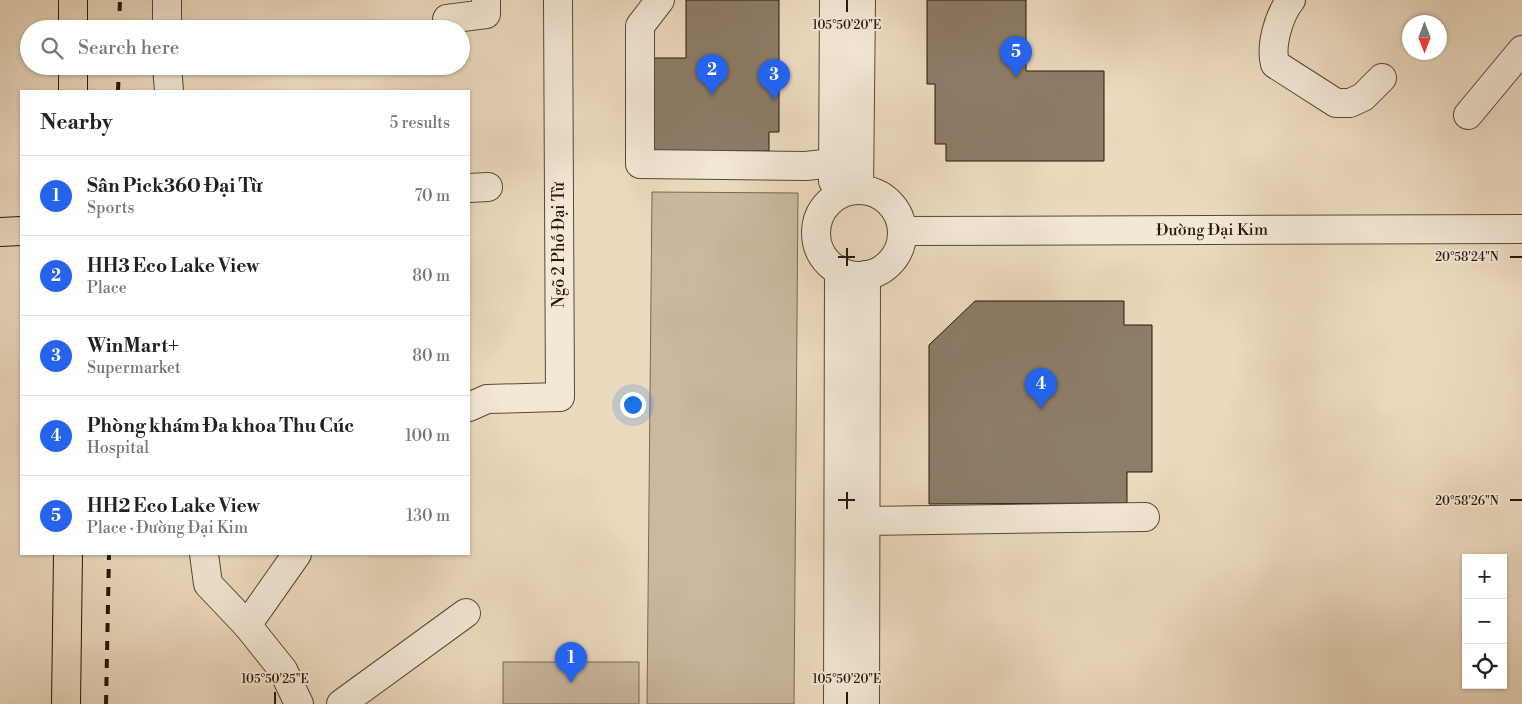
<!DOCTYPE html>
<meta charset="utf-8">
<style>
body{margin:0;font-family:"Libre Bodoni",serif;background:#f6f6f6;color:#222}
.controls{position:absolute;right:15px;bottom:15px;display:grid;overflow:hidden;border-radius:0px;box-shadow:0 1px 4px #0004}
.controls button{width:45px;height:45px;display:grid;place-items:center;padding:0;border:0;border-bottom:1px solid #e0e0e0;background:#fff;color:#222;font:25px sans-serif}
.compass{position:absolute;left:1402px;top:15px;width:45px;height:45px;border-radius:50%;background:#fff;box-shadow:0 1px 4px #0004;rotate:180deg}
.you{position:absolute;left:632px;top:404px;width:18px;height:18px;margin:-12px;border:4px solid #fff;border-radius:50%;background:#1a73e8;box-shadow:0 0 0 8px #1a73e833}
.badge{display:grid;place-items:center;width:32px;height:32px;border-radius:50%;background:#2563eb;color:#fff;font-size:16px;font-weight:700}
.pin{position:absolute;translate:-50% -41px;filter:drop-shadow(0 1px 2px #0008)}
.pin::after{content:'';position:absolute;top:26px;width:18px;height:15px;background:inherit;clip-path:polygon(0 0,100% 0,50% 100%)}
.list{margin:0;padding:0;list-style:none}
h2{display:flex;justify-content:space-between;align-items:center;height:65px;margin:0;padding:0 20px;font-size:21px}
h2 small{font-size:16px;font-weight:400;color:#767676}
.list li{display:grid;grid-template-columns:32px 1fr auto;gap:15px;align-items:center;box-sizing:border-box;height:80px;padding:0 20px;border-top:1px solid #e0e0e0}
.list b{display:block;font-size:19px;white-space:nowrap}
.list p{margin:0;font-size:16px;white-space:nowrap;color:#767676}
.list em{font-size:16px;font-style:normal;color:#767676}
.icon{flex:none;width:28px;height:28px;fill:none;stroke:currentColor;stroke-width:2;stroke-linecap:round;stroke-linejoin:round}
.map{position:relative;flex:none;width:1522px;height:704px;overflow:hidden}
.search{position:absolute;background:#fff;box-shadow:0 1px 4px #0004;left:20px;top:20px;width:450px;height:55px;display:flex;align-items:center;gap:12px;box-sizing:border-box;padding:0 18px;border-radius:28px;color:#767676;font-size:19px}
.panel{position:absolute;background:#fff;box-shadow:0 1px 4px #0004;left:20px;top:90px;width:450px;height:465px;border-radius:0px}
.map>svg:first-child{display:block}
</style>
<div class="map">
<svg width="1522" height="704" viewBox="0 0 1522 704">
<rect width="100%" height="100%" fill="#ecdabf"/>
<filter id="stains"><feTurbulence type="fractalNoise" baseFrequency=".004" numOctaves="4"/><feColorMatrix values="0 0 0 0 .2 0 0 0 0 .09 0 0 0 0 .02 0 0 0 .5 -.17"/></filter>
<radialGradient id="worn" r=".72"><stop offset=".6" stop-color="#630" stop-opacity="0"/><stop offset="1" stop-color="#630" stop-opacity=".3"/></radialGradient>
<!-- green -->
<path fill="#cab9a0" stroke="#786854" d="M652,192L798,193L794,704H647Z
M503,662H639V704H503Z"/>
<!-- building -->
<path fill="#8d7c68" stroke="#261709" d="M686,0H779V132H769V151H646L645,58H686Z
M927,0H1026V71H1104V161H946V144H935V84H927Z
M975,301H1124V325H1152V472H1127V503L929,504V345Z"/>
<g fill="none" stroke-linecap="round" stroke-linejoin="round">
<!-- minor casing -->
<g stroke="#584836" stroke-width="30">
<g id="minor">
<path d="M167,0V29"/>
<path d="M660,0L640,26V164L806,166L833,163"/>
<path d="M1291,0C1279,15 1270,45 1275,64L1336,103H1350L1363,97L1382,78"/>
<path d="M447,19L486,14V0"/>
<path d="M167,66L169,91"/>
<path d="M1468,115L1522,50"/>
<path d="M833,181L834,0"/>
<path d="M469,188L488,187"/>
<path d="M859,190L861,0"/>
<circle cx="859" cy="233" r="43"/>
<path id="s1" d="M903,231L1522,229"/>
<path d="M469,407L487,399L560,397L558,0"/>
<path d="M865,521L1145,517"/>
<path d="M204,554L208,584L247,625L283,670L299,704"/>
<path d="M247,625L297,554"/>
<path d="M341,704L466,613"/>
<path d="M838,704L839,270"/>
<path d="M865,704L866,275"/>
</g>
</g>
<!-- major casing -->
<g stroke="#261709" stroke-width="30">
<path id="major" d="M73,29V0
M73,91V66
M0,232L21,231
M66,704L68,554"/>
</g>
<!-- minor -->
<use href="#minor" stroke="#f3e7d5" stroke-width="28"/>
<!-- major -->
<use href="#major" stroke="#ecdabf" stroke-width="28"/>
<!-- rail -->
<path stroke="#261709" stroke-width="4" stroke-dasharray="9 9" stroke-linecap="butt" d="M119,29L120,0
M118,91L119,66
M106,704L109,554"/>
</g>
<!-- ticks -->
<path fill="none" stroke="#261709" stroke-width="2" d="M847,0V12M847,248V266M838,257H855M1510,257H1522M847,492V509M838,500H855M1510,500H1522M275,692V704M847,692V704"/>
<g text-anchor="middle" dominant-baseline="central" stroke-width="4" stroke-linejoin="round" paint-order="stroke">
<!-- street labels -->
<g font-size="16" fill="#261709" stroke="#f3e7d5">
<text stroke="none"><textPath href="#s1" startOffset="309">Đường Đại Kim</textPath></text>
<text transform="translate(559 245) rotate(-90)">Ngõ 2 Phố Đại Từ</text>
</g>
</g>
<g font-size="12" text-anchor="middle" fill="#261709" stroke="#f3e7d5" stroke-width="4" stroke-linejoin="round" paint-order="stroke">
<text x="847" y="29">105°50'20"E</text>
<text x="1467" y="261">20°58'24"N</text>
<text x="1467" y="505">20°58'26"N</text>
<text x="275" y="683">105°50'25"E</text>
<text x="847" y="683">105°50'20"E</text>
</g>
<rect width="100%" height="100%" filter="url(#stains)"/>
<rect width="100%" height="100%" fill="url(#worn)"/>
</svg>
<div class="controls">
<button>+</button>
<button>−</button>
<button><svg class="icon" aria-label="locate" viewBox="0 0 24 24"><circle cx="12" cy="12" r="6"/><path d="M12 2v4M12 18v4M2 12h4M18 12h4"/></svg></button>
</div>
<svg class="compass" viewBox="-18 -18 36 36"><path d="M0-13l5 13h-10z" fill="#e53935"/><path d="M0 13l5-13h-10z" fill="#767676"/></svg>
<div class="you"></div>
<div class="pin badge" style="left:571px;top:683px">1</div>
<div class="pin badge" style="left:712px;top:95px">2</div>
<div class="pin badge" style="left:774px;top:100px">3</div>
<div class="pin badge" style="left:1041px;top:409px">4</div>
<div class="pin badge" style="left:1016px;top:77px">5</div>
<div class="search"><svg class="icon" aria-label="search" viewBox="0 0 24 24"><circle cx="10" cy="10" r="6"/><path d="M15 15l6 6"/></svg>Search here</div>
<section class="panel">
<h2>Nearby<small>5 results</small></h2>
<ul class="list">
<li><span class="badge">1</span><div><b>Sân Pick360 Đại Từ</b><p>Sports</p></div><em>70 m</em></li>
<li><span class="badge">2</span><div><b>HH3 Eco Lake View</b><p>Place</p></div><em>80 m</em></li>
<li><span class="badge">3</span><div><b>WinMart+</b><p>Supermarket</p></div><em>80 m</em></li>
<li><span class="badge">4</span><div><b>Phòng khám Đa khoa Thu Cúc</b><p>Hospital</p></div><em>100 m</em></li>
<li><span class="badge">5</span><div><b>HH2 Eco Lake View</b><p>Place · Đường Đại Kim</p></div><em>130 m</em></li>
</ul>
</section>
</div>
